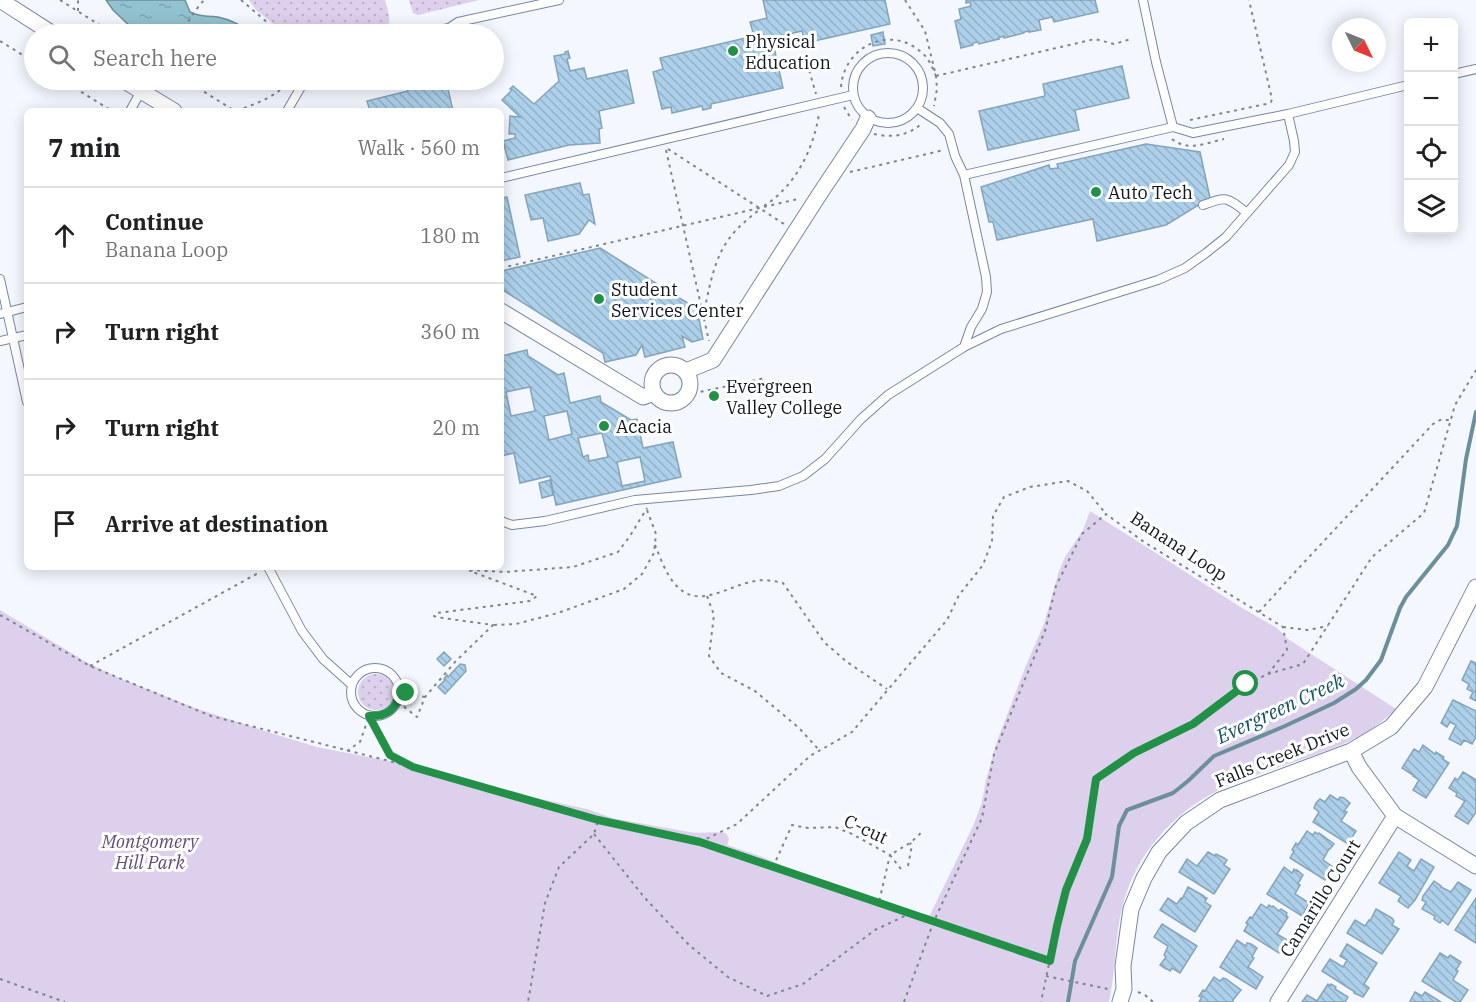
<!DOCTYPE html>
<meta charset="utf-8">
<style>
body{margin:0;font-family:"IBM Plex Serif",serif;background:#f6f6f6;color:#202124}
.controls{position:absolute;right:18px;top:18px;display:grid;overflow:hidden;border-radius:9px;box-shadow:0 3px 15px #0003}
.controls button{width:54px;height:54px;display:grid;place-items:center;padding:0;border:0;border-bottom:2px solid #e0e0e0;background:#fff;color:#202124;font:30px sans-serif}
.compass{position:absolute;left:1332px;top:18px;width:54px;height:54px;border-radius:50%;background:#fff;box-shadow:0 3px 15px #0003;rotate:133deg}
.stop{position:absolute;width:18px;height:18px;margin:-14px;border:4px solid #239048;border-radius:50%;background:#fff}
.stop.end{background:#239048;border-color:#fff;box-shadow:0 2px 6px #0008}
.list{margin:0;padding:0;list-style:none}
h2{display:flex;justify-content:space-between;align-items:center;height:78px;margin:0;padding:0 24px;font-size:26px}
h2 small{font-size:20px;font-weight:400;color:#757577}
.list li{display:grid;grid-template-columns:39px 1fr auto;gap:18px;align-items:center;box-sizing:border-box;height:96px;padding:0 24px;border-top:2px solid #e0e0e0}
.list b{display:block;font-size:22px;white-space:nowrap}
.list p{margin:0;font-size:20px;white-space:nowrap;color:#757577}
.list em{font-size:20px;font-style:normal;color:#757577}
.icon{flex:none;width:33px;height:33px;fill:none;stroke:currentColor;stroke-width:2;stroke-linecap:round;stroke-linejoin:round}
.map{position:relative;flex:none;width:1476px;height:1002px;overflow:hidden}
.search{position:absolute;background:#fff;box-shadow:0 3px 15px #0003;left:24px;top:24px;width:480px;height:66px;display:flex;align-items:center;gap:15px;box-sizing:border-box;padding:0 21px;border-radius:33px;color:#757577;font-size:22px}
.panel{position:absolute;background:#fff;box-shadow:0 3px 15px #0003;left:24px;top:108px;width:480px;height:462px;border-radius:9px}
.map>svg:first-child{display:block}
</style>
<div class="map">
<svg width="1476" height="1002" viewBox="0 0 1476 1002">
<defs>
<pattern id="grass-dots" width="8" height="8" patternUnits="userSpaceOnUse" patternTransform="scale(1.5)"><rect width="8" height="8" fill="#ddd0ec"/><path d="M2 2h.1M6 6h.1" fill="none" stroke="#bdb2ca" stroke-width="1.8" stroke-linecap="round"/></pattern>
<pattern id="water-ripples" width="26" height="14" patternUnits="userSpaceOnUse" patternTransform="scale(1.5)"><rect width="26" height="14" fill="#92c2cf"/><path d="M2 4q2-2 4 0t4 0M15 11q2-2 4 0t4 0" fill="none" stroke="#7da6b1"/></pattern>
<pattern id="building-back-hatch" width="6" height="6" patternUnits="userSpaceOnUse" patternTransform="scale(1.5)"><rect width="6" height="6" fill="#acd0ea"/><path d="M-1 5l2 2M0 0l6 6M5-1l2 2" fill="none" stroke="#93b2c8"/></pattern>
</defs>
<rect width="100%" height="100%" fill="#f4f8fe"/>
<!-- grass -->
<path fill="url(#grass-dots)" d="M249,0H385C389,15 394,24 380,34H286L256,10Z
M409,0H479L418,15L413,13Z
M358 692a18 18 0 1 1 36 0a18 18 0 1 1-36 0Z"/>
<!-- park -->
<path fill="#ddd0ec" d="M1090,511L1242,608L1277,628L1288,639L1396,709C1368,736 1345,744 1309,757C1280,767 1251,776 1223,788C1178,809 1142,847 1126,894C1114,929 1117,966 1109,1002H0V610L88,663L119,678L198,709L271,733L317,747L409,765L491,788L587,809L612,818L689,832C702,834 713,831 726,833L729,839L727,845L760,856L814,879L893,904L916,913L930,915L974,824L982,802L986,780L997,741L1027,663L1044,624L1058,574L1065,557L1083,530Z"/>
<!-- water -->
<path fill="url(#water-ripples)" stroke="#6b8f9b" stroke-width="1.5" d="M106,0H185L190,12C203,18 205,15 218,17C232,20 243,26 254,34H138L113,10Z
M213,80H279C260,93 234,88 213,80Z"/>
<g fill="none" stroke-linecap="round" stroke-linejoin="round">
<!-- stream -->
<path stroke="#6b8f9b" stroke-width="4" d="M1068,1002L1075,961L1112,877L1119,826L1127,810L1173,793L1188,781L1214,756L1285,726L1334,703L1356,689L1366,680L1381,660L1400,608L1406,597L1448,545L1457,526L1466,459L1476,412"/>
</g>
<!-- building -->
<path fill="url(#building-back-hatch)" stroke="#85a4b9" stroke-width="1.5" fill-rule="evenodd" d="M763,0H885L890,24L805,43L802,31L772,38L783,88L711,104V108L703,110L702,106L672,113L671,107L662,109L653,72L663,69L660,58L754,36L750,22L767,18Z
M966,0H1095L1098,12L1054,22L1052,17L1039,20L1041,30L1029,32V31L1024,32V33L1004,38V36L998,38L999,39L979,44L978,42L973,43V45L961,48L955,21L961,19L959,9L971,6L970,2L966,3Z
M883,32L885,44L873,46L871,35Z
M568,51L570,58L567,59L570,71L584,68L587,79L627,70L634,103L599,111L602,128L599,129L600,143L569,145L508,160L503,141L515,138V134H509L510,116L520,117L502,100L512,90L510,89L513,86L534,104L559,81L554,56L565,54V52Z
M1122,66L1129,98L1075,110L1079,130L988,150L979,111L1045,96L1043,84Z
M385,80H446L453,111H370L367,101L408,91L406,85L388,89Z
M1146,144L1200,152L1210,198L1166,225L1097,241L1093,219L997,240L993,222H989L981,187L1049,165L1050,169L1058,168L1057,164Z
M580,183L583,195L589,194L595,224L589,220L579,234L548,241L543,218L531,220L525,195Z
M507,197L520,257L501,261V198Z
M600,248L697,309L703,339L692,342L682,336L685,347L645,357L642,345L636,355L605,362L603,353L501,289V271Z
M527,350L528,356L558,375L564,373L570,403L600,396L601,402L631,420L637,419L643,448L673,442L681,477L556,505L550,476L520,483L514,453L501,456V356ZM530,387L535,411L511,416L506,392ZM567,411L572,434L549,440L544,416ZM602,433L608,457L589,461L588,455L583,457L578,438ZM640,457L645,481L622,486L617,462Z
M550,480L553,495L542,498L539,483Z
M444,652L451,659L444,666L437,659Z
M1471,661L1476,663V701L1470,698L1473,692L1467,689L1469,684L1462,680Z
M460,664L465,665L466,671L445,694L438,687L445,680L444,679L447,675L448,677Z
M1453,700L1476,711V737L1472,744L1464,740L1461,745L1449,739L1456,725L1450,722L1447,727L1441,723Z
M1423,745L1435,754L1436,752L1444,757L1443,759L1449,763L1426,798L1413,790L1419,780L1413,776V775L1402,768L1414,749L1419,752Z
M1463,772L1476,780V812L1468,824L1455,816L1465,801L1456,796L1457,793L1449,788L1455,778L1458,780Z
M1330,795L1338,800L1340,797L1344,798L1350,803L1344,811L1347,812L1341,821L1356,831L1348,844L1313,822L1319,812L1314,808L1316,803L1320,799L1325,802Z
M1307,831L1313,835L1315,832L1318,834L1319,833L1334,844L1330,849H1329L1323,860L1333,867L1325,880L1290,858L1294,851L1292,850L1296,843L1298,845Z
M1208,852L1215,856L1216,854L1224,858L1227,860L1224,865L1230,869L1214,894L1179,872L1187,859L1197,866Z
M1399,852L1411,860L1407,866L1414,871L1421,859L1434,867L1415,900L1408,908L1398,901L1401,896L1379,883Z
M1284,867L1292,873L1294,869L1297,871V870L1303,875L1298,884L1300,885L1295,894L1309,903L1302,916L1267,894Z
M1434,881L1441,886V887L1451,892L1458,882L1471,890L1448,925L1442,920L1440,923L1434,919L1435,916L1422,909L1426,902L1422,900L1423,896Z
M1188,887L1204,896V897L1207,898L1205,902L1211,906L1195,932L1160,910L1168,898L1177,904L1181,898L1182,899Z
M1476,898V943L1455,930Z
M1261,904L1267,908L1269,905L1272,907L1273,906L1279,911L1281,909L1287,913L1286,915L1288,917L1277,934L1287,940L1279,953L1244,931L1248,924L1246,923L1250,917L1252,918Z
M1376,909L1392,918L1394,921L1392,925L1399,929L1382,954L1347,933L1355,920L1365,926L1369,920L1370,921Z
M1162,924L1197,946L1180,973L1172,968L1170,971L1167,969H1166L1160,965L1166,957L1164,955L1168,946L1154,937Z
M1237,940L1246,946L1247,943L1251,944L1257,948L1252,957L1254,958L1248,967L1263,977L1256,989L1220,967Z
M1347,944L1377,963L1364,984L1369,988L1363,997L1354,993L1355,992L1322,971L1330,959L1343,967L1347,960L1340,956Z
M1440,953L1448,958L1450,955L1461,962L1456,970L1458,971L1453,980L1468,990L1460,1002H1456L1422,981Z
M1214,977L1220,981L1223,978L1226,979L1241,990L1233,1000V1002H1199L1202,997L1199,996L1203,990L1205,991Z
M1328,984L1330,986L1331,984L1336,987L1335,989L1348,997L1345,1002H1302L1307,995L1317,1001Z
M1415,992L1422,996L1425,992L1441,1002H1411L1410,1001Z"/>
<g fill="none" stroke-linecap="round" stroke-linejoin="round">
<!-- lane casing -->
<g stroke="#7787a3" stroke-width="10">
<path id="lane" d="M1143,0L1156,62L1173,127
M420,34L449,28L458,22L559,0
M853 88a35 35 0 1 1 70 0a35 35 0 1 1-70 0Z
M1454,74L1476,69
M917,108L940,123L949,134L955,156L964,175L986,277L987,292L982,309L971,327L964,347
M130,111L141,91
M287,111L305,80
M964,175L1173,127L1193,133L1288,114L1408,85
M501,178L853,95
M1203,205C1227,196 1227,197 1247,213
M0,279L27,402
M0,314L27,307
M0,341L27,335
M501,521L512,525L545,521L635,500L751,490L779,486L803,476L825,459L861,419L888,395L964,347L1001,329L1158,280L1185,268L1206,253L1226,237L1289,165L1295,152L1294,141L1288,114
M268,567L302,631L323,659L352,685
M351 692a24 24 0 1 1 48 0a24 24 0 1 1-48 0Z"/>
</g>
<!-- street casing -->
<g stroke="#7787a3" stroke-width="17">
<path id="street" d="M0,0L53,34
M123,80L174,111
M501,311L643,397L654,393
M652 384a19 19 0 1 1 38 0a19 19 0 1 1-38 0Z
M686,371L713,360L819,195L863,129L868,118
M1351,751L1359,767L1395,816L1476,866
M1120,1002L1124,989L1123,966L1131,909L1144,878L1159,852L1186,823L1220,800L1351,751L1391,727L1425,687L1476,587
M1278,1002L1395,816"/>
</g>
<!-- path -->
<path stroke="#80858d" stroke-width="2" stroke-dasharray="3 4.5" stroke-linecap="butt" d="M60,0L114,34
M241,0L281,34
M905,0L925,31L936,76L937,89L934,106
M78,11V0
M180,34L195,11L204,0
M0,41L34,62
M805,56L816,94
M936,76L1095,39L1114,44L1131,39
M62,80L112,111
M185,80L235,111
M841,87C844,47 889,24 921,52C929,58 932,67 936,76
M844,107L852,120
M237,111C256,103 278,97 289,80
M1190,120L1266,104L1271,102L1272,99L1249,0
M874,134C891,138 909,136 922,123
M1172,139C1188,152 1206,143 1224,139
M668,149L784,224
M666,150L709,341
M850,172L944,150
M764,206C795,186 813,151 819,114
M501,268L798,199
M703,317C709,290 713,259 731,236C739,226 749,218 759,210
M686,395L765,378
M655,545C660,557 665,572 674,583C697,612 728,585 755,581C764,579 774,581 783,583L824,642L847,662L887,689
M707,596L714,615L709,656L721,673L755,691L799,728L820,751
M1259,612L1296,571L1433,424L1440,420H1451
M0,615L90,666L211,716L413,767L598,820L594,834L559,867L545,903L528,1002
M494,625L516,624L558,613L624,589L642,574L654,553L656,534L647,510
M1283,627L1308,630L1328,626
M90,666L260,572
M1268,674L1303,664L1372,557L1424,513L1455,405L1476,370
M400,693H406L425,697
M398,702L417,717L425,697L456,661L493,625L436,617L434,616L437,613L530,601L537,596L470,571L473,570L505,572L573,567L618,552L630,536L647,508
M347,751L360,742L369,716L390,755L408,764
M598,820L700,842L1050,961
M594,834L644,897L689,945L728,977L767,996L803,984L875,930L909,914
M700,842L737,824L810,756L852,732L947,620L959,595L983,565L992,541L993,516L1004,497L1030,487L1068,481L1087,491L1106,514
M908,866L912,845L910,843
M773,867L792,825L808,828L835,827L852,834L890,855L879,902
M901,869L890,855L910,843L921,833
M1046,976L1108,989
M0,979L65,1002
M1138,992L1145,995L1153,1002
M904,1002L934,921L982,818L994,754L1045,631L1056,586L1082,534L1106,514L1144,542L1283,627L1287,650L1268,674L1246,684L1193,724L1134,753L1097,779L1087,839L1066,890L1057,926L1041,1002"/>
<!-- lane -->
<use href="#lane" stroke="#fff" stroke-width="8"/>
<!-- street -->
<use href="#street" stroke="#fff" stroke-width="15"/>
</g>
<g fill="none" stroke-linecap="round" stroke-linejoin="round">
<!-- route -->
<path stroke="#239048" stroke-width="8" d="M406,693H400C396,710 386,717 369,716L390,755L413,767L598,820L700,842L1050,961L1057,926L1066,890L1087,839L1096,779L1134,753L1193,724L1246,684"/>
</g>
<!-- markers -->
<g fill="#239048" stroke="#fff" stroke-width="2">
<circle cx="733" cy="51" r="6"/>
<circle cx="1096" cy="192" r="6"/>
<circle cx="599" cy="299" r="6"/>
<circle cx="714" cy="396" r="6"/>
<circle cx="604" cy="426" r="6"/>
</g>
<g text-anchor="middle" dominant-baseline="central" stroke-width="6" stroke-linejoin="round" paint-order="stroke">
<!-- poi labels -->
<g font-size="18" fill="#111721" stroke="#fff" text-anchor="start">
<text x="745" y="41">Physical<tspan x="745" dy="21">Education</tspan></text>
<text x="1108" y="192">Auto Tech</text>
<text x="611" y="289">Student<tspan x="611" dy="21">Services Center</tspan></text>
<text x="726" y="386">Evergreen<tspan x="726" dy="21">Valley College</tspan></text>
<text x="616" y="426">Acacia</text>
</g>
<!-- street labels -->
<g font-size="18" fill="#111721" stroke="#fff">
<text transform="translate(1179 546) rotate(33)">Banana Loop</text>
<text transform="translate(1282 755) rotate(-22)">Falls Creek Drive</text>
<text transform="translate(866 829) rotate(25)">C-cut</text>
<text transform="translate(1320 898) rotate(-58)">Camarillo Court</text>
</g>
<!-- park labels -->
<g font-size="18" font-style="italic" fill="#624a7b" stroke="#fff">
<text x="150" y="841">Montgomery<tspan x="150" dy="21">Hill Park</tspan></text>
</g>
<!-- water labels -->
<g font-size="20" font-style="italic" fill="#115362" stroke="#fff">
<text transform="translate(1280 708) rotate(-25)">Evergreen Creek</text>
</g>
</g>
</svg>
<div class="controls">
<button>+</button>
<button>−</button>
<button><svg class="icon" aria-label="locate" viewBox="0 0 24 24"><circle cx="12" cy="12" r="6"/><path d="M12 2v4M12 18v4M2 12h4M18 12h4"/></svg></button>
<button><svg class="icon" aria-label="layers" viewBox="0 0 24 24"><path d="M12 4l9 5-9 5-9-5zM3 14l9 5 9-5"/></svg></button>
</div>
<svg class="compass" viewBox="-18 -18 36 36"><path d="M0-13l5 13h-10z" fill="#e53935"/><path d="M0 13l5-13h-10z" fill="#757577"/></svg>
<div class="stop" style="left:1246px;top:684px"></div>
<div class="stop end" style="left:406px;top:693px"></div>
<div class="search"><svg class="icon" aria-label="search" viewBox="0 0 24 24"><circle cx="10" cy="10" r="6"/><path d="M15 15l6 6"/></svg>Search here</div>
<section class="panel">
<h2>7 min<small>Walk · 560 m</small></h2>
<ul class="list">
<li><svg class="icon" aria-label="ahead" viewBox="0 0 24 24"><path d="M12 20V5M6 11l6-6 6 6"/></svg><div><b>Continue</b><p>Banana Loop</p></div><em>180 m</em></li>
<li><svg class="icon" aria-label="right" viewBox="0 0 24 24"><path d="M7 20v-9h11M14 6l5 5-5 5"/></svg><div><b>Turn right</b></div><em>360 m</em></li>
<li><svg class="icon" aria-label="right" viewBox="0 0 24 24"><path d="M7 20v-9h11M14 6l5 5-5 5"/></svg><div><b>Turn right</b></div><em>20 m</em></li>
<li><svg class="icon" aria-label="arrive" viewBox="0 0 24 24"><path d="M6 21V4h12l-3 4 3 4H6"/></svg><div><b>Arrive at destination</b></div></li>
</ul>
</section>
</div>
